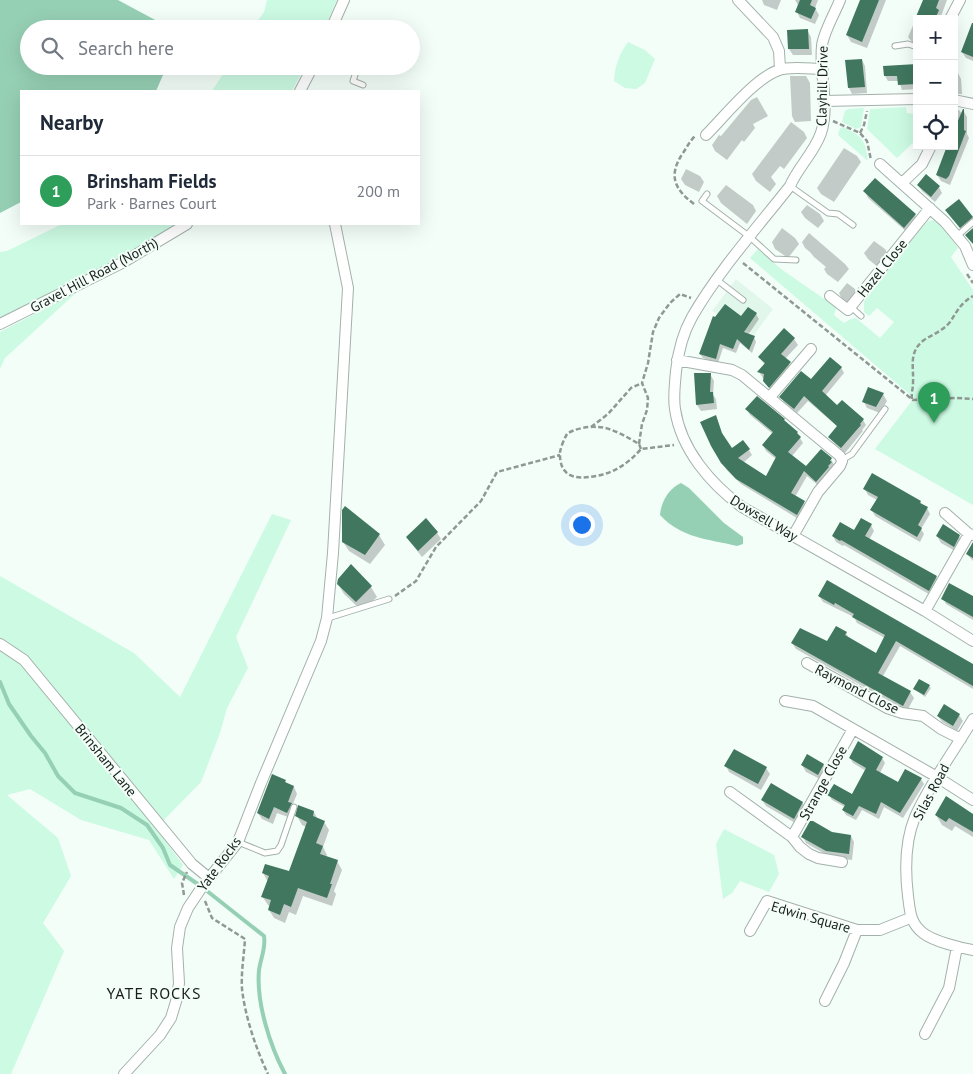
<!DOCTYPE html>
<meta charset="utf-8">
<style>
body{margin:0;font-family:"PT Sans",sans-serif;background:#f2f2f3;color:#1f2937}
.controls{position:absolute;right:15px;top:15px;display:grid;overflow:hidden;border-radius:0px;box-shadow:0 5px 20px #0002}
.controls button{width:45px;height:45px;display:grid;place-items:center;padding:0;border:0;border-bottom:1px solid #e0e1e3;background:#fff;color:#1f2937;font:25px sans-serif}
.you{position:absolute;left:581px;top:524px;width:18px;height:18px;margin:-12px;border:4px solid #fff;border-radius:50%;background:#1a73e8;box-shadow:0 0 0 8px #1a73e833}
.badge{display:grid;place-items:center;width:32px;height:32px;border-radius:50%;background:#0b8043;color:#fff;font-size:16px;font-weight:700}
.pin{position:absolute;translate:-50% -41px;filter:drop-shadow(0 1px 2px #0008)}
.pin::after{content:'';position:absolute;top:26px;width:18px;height:15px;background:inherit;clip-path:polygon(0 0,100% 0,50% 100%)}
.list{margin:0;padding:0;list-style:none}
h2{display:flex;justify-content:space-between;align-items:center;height:65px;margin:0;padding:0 20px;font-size:21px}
h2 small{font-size:16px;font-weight:400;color:#747a83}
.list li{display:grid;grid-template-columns:32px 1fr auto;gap:15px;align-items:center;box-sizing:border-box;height:70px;padding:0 20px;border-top:1px solid #e0e1e3}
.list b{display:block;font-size:19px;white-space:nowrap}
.list p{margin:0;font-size:16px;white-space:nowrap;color:#747a83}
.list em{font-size:16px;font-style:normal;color:#747a83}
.icon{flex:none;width:28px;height:28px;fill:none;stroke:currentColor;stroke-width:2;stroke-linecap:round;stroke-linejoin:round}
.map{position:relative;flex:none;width:973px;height:1074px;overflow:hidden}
.search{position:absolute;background:#fff;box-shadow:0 5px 20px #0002;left:20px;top:20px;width:400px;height:55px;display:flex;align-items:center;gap:12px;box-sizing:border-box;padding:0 18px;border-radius:28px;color:#747a83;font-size:19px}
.panel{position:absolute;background:#fff;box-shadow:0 5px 20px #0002;left:20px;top:90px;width:400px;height:135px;border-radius:0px}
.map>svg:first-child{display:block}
</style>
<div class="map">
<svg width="973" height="1074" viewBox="0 0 973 1074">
<rect width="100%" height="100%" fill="#f3fef9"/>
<!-- built -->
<path fill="#e1f7eb" d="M736,279L773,309L754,335L712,311Z"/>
<!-- green -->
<path fill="#ccfae3" d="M267,0H337L324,29H252L264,12Z
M628,42L645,50L655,59L645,83L636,89L625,88L614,81C615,65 619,55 628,42Z
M228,66H305L292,91H212Z
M906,107L907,113L915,114L916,140L897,158L867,129L870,109Z
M864,108L861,127L856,129L842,122L845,111L848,109Z
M843,127C864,137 865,140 868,161L838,135L840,128Z
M932,220C943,223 951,239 958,248L951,257L973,290V505L875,449L914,398L750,258L758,249L781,269L833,305L836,309L834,315L844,323L851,319L856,318L880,338L894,322L877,308L869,316L864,312V301L919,231L927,222Z
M62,224H176L119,258L0,318V252L7,251Z
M77,292L5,358L0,369V332Z
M272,514L291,520L236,637L248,668L227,708L220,733L201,782L156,828L183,865L174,879L149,840L81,820L30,789L7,795L58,838L71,876L43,923L64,951L11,1074H0V576L134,653L180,697Z
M724,829L774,855L779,874L769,892L740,881L732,893L723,899L716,844Z"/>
<!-- water -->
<path fill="#96d0b4" d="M0,0H118L172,29H29V66H167L156,91H21V202L0,213Z
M681,483L689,488L724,523L743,537V544L737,546C708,539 681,538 660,515C661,502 669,488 681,483Z"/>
<!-- shadow -->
<path fill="#0003" d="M762,0H781L777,10L764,5Z
M795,0H818L815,8L819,15L815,24L800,18L797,12L798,5Z
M861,0H886L867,48L851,42L847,35Z
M924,0H947L940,19H917V45L912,42L908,37Z
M973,25V61L966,58L962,52Z
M807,30L811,37L812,55H793L789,49V31Z
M862,60L865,66L867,93L852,94L849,88L847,61Z
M917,66V89L902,90L899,81H888L885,76Z
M954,73H958L961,79L962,94H954Z
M790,76H806L810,83L811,121L795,122L792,116Z
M757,97L768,116L753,124L755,128L744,142L742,140L727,160L715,151L712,145L719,135L721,136L751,100Z
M954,109L959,110L962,114L963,110L967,117V134L969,138L950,185L941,181L937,175L954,146L956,127H954Z
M791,122L804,132L807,138L784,169L780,166L771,177L776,184L770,192L756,181L752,174Z
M844,148L857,156L861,162L834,202L821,194L817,188Z
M686,169L700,176L704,182L699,192L685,185L681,179Z
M726,185L753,205L756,211L747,224L721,203L717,196Z
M918,185L939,187L942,193L935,202L922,191Z
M865,191L915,215L919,221L908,233L868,198Z
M959,201L973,218V225L964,233L947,211Z
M807,205L820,214L824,221L818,228L805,218L801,212Z
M782,228L795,238L799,244L788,258L775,249L772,242Z
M809,233L845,264L849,269L838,282L827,274L824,269L826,267L814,257L810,252L805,248L802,242Z
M874,241L885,249L889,256L879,268L868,259L864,253Z
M847,283L855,289L858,296L851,306L842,299L839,293Z
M748,308L756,314L759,319L748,335L754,337L756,342L752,353L740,343L736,353L723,348L718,363L703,358L700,354L715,319L741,318Z
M784,330L794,339L798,345L785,359L793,369L773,393L759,372L765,365L759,357Z
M841,367L844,373L825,396L837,407L863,420L866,425L862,430L863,431L845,453L835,444L829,437L838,427L808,401L797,413L784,402L781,397Z
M710,374L714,381L713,395L716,399L717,409L701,411L697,405Z
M883,394L887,401L880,413L867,408L864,402Z
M747,410L797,433L803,443L792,456L806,468L831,459L834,465L833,466L834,468L820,487L807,476L795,497L804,502L807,507L800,520L741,484L726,469L723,462L715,417L724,439L732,450L742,441L749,450L752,455L743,463L766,478L776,459L766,451L763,445L773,434L750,415Z
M865,489L920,502L927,508L930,514L921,529L924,534L920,542L875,516L872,510L877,500L868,495Z
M344,511L379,535L385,545L370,564L349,551L343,542L342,538Z
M871,525L874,531L869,540L936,577L940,582L932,596L844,545L843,546L836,542L833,536Z
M437,533L441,539L422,557L407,538Z
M937,536H959L963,543L957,552L941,543Z
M973,543V561L967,554Z
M351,566L371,587L377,597L362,611L344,594L338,584Z
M819,596L973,666V689L900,646L883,676L910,692L914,698L907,711L796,649L792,643H827L846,633L849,639L876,654L885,638L857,623L854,617L823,602Z
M943,598H973V620L946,604Z
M929,686L931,688L925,697L915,689Z
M959,715L963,721L957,731L942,722L938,716Z
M735,750L766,768L770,774L761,790L729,772L726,766Z
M850,758H882L885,763L880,773L899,784L921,779L924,784L903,818L884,807L879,819L862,810L856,820L846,815L843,810L845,807L832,800L829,795H852L866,771L853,763Z
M823,764L827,771L822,780L806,772L802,765Z
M285,781L287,784L294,787L297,794L292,806L291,818L277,813L273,824L262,819L258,813Z
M762,800L802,802L806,809L797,824L766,806Z
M314,812L318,820L324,822L329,830L323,847L327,855L326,857L337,861L342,870L334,891L336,894L332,906L303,896L296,915L289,912L285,923L274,918L269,910L270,906L268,905L262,896L268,882L263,873H290L306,827L302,825L297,816Z
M973,814V837L955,826L952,831L942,825L936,815Z
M832,834L851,836L854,842L852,860L830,857L806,843L803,837Z"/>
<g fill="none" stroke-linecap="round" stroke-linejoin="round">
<!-- stream -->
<path stroke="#96d0b4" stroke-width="4" d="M0,682L9,704L31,736L45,753L58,776L75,793L121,808L147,825L163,848L170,865L202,887L264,936C266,948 261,957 259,970C256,1002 270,1046 285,1074"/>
</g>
<!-- building -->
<path fill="#40775e" d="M800,0H812L810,5L816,8L811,19L795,12Z
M860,0H879L862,42L846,35Z
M923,0H939L936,8L939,10L935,19H915Z
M972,23H973V57L961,52Z
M808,29L809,49H788L787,30Z
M862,59L865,87L848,88L845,60Z
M917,64V84L898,85L897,76H884L883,66Z
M963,109H964V130L966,131L949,176L946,179L936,175L947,146H954V130Z
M926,174L940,186L931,197L917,185Z
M875,178L916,214L904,228L863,191Z
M959,199L973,217L960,228L945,210Z
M973,228V244L965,235Z
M725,304L741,316L748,307L757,313L744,332L755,336L749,350L737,339L733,349L720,344L716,359L699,354L713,316L715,317Z
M784,328L795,338L781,354L791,362L769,388L763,381L764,374L757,372L765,363L758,357Z
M830,357L842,367L822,391L837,405L842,400L864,419L860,424L861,425L841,448L828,437L837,426L804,396L794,409L779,397L801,371L811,379Z
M694,373H711L710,392H713L714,403L696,405Z
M868,387L884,393L876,407L862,402Z
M757,396L785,419L784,420L798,432L797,433L801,437L788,452L806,466L821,449L832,458L830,461L832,462L828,466L829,467L816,482L804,471L791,493L805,501L797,515L736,479L721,463L711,446L700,422L716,415L722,433L732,448L743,440L750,449L738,458L766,476L776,457L762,445L773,432L745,409Z
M872,473L921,501L920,503L928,507L918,525L922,528L917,537L870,510L878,497L863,489Z
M345,506L380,534L365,555L342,542V510Z
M426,518L438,532L418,551L406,537Z
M861,518L872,524L865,536L937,576L929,591L841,540L840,541L832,536L840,522L854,530Z
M943,524L960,535L954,547L936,536Z
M973,542V558L966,554Z
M351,564L372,586L356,602L337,584L338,579Z
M827,580L973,664V686L896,641L878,673L911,691L903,706L791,643L800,628L827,641L836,626L847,632L845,635L876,653L885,635L852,617L854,614L835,603L834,605L818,596Z
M949,583L973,596V617L941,599Z
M919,679L930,685L924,695L913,689Z
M944,704L960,714L953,726L937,716Z
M858,741L883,757L876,770L898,782L905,769L922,778L900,813L881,802L876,814L859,806L853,816L842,810L845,805L827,795L834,784L852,794L866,768L849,758Z
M734,749L767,767L758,784L724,766Z
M807,754L824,764L818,775L801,765Z
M272,774L286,780L285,782L294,786L288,802L292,803L287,813L274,807L269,819L257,813Z
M771,783L803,802L794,819L761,800Z
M946,796L973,814V832L949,818L946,822L935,815Z
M298,805L314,811L313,816L325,821L316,843L323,846L320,854L338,860L330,884H332L327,898L298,888L291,907L284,904L280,915L268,910L271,900L261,897L269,876L262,873L265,864L289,871L307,822L295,816Z
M810,821H813L832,832L851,835L849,854L826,851L801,837Z"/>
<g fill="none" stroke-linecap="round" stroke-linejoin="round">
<!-- lane casing -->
<g stroke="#a4b1ab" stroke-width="7">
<path id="lane" d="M895,46L908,44L917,47
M358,66L353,81L363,85
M790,186L828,213L838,214L853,225
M707,194L702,201L750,237L774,259L796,260
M957,236L973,222
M717,280L743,300
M851,307L861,316
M842,460L852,454L885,409
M328,618L389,599
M238,842L265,853L277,851L281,845L294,807"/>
</g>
<!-- street casing -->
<g stroke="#a4b1ab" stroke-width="12">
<path id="street" d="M738,0L773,37L779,51L780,69
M840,0C835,13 823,33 822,46C819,74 830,105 821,133C814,153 798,167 790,186C757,228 719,270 692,317C683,333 678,353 676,371C675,384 673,397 675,409C681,450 711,484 742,507L925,611L973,641
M950,19L960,0
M331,29L344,0
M300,91L313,66
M954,100L973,104
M824,101L917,99
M706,135C724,117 755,78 779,70C790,66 811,69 823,69
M880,164L945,222L965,246L973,265
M902,183L922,164L931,146
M830,296L848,310L930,208
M0,324L122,263L187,224
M677,360L732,370L742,375L840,456L842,461L840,466L818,492L793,536
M770,397L811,349
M945,513L969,534L973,535
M925,611L969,534
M0,644L24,660L192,864L209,878
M807,663L887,708L902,713L923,716L941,729L961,739
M785,701L813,706L937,777L973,800
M973,719C954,751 930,783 915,817C905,841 905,871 908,896C910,911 910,923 923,933C933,941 960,948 973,950
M730,792L792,837L800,847L809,854L818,858L842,862
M792,837L853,729
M750,931L767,901L857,930H880L910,918
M825,1001L844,963L857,930
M925,1034L949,988L957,947
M124,1074L160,1035L171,1018L177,998L179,983L177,948L180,927L188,908L202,887L238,842L261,783L321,641L327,618L333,553L348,288L335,224"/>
</g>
<!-- path -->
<path stroke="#909894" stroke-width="2.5" stroke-dasharray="5 2.5" stroke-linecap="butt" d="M833,121L860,133L867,141L871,160
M860,133L864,125L867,111
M694,204C674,189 668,175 683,153C687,147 690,141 695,136
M743,263L913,400L956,398L973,399
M967,274L973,283
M912,399C911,392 913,390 913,383C914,367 908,352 924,340C933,334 943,331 950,322C958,310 960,304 973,296
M591,427L608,414L631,388L642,383
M639,444L642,424L647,410L648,398L642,383L648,363L653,332L659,318L670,303L680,294L691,298
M641,449L639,444C627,437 611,427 597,427C589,426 573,429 567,434C564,439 561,447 560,452C559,477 575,480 596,476C614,473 629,463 641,449L674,445
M395,596L416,581L436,547L481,501L497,472L560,455
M184,895L182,883L187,872
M205,901L212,918L245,939C244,955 241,972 242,989C245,1016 256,1049 268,1074"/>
<!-- lane -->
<use href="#lane" stroke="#fff" stroke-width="5"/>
<!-- street -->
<use href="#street" stroke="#fff" stroke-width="10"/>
</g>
<g text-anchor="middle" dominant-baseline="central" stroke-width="4" stroke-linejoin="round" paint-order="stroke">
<!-- street labels -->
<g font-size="14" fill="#191e1b" stroke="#f3fef9">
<text transform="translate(822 86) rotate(-89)">Clayhill Drive</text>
<text transform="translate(882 268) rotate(-51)">Hazel Close</text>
<text transform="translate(94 275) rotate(-28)">Gravel Hill Road (North)</text>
<text transform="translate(764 518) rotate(31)">Dowsell Way</text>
<text transform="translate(857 689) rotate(27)">Raymond Close</text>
<text transform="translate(106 760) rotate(51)">Brinsham Lane</text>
<text transform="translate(823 783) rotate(-61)">Strange Close</text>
<text transform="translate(931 792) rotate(-62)">Silas Road</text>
<text transform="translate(219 864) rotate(-54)">Yate Rocks</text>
<text transform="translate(811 917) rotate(16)">Edwin Square</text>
</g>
<!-- quarter labels -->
<g font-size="16" letter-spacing="1" fill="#191e1b" stroke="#f3fef9">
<text x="154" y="993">YATE ROCKS</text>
</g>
</g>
</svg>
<div class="controls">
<button>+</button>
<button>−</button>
<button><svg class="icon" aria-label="locate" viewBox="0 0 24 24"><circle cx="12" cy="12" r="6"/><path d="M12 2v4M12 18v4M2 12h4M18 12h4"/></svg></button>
</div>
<div class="you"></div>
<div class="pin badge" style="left:934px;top:423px;background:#2e9e5b">1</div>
<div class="search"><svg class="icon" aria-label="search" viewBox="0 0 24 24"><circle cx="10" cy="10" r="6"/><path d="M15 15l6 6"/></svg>Search here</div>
<section class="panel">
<h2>Nearby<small></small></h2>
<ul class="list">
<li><span class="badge" style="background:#2e9e5b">1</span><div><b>Brinsham Fields</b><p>Park · Barnes Court</p></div><em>200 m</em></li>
</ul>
</section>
</div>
